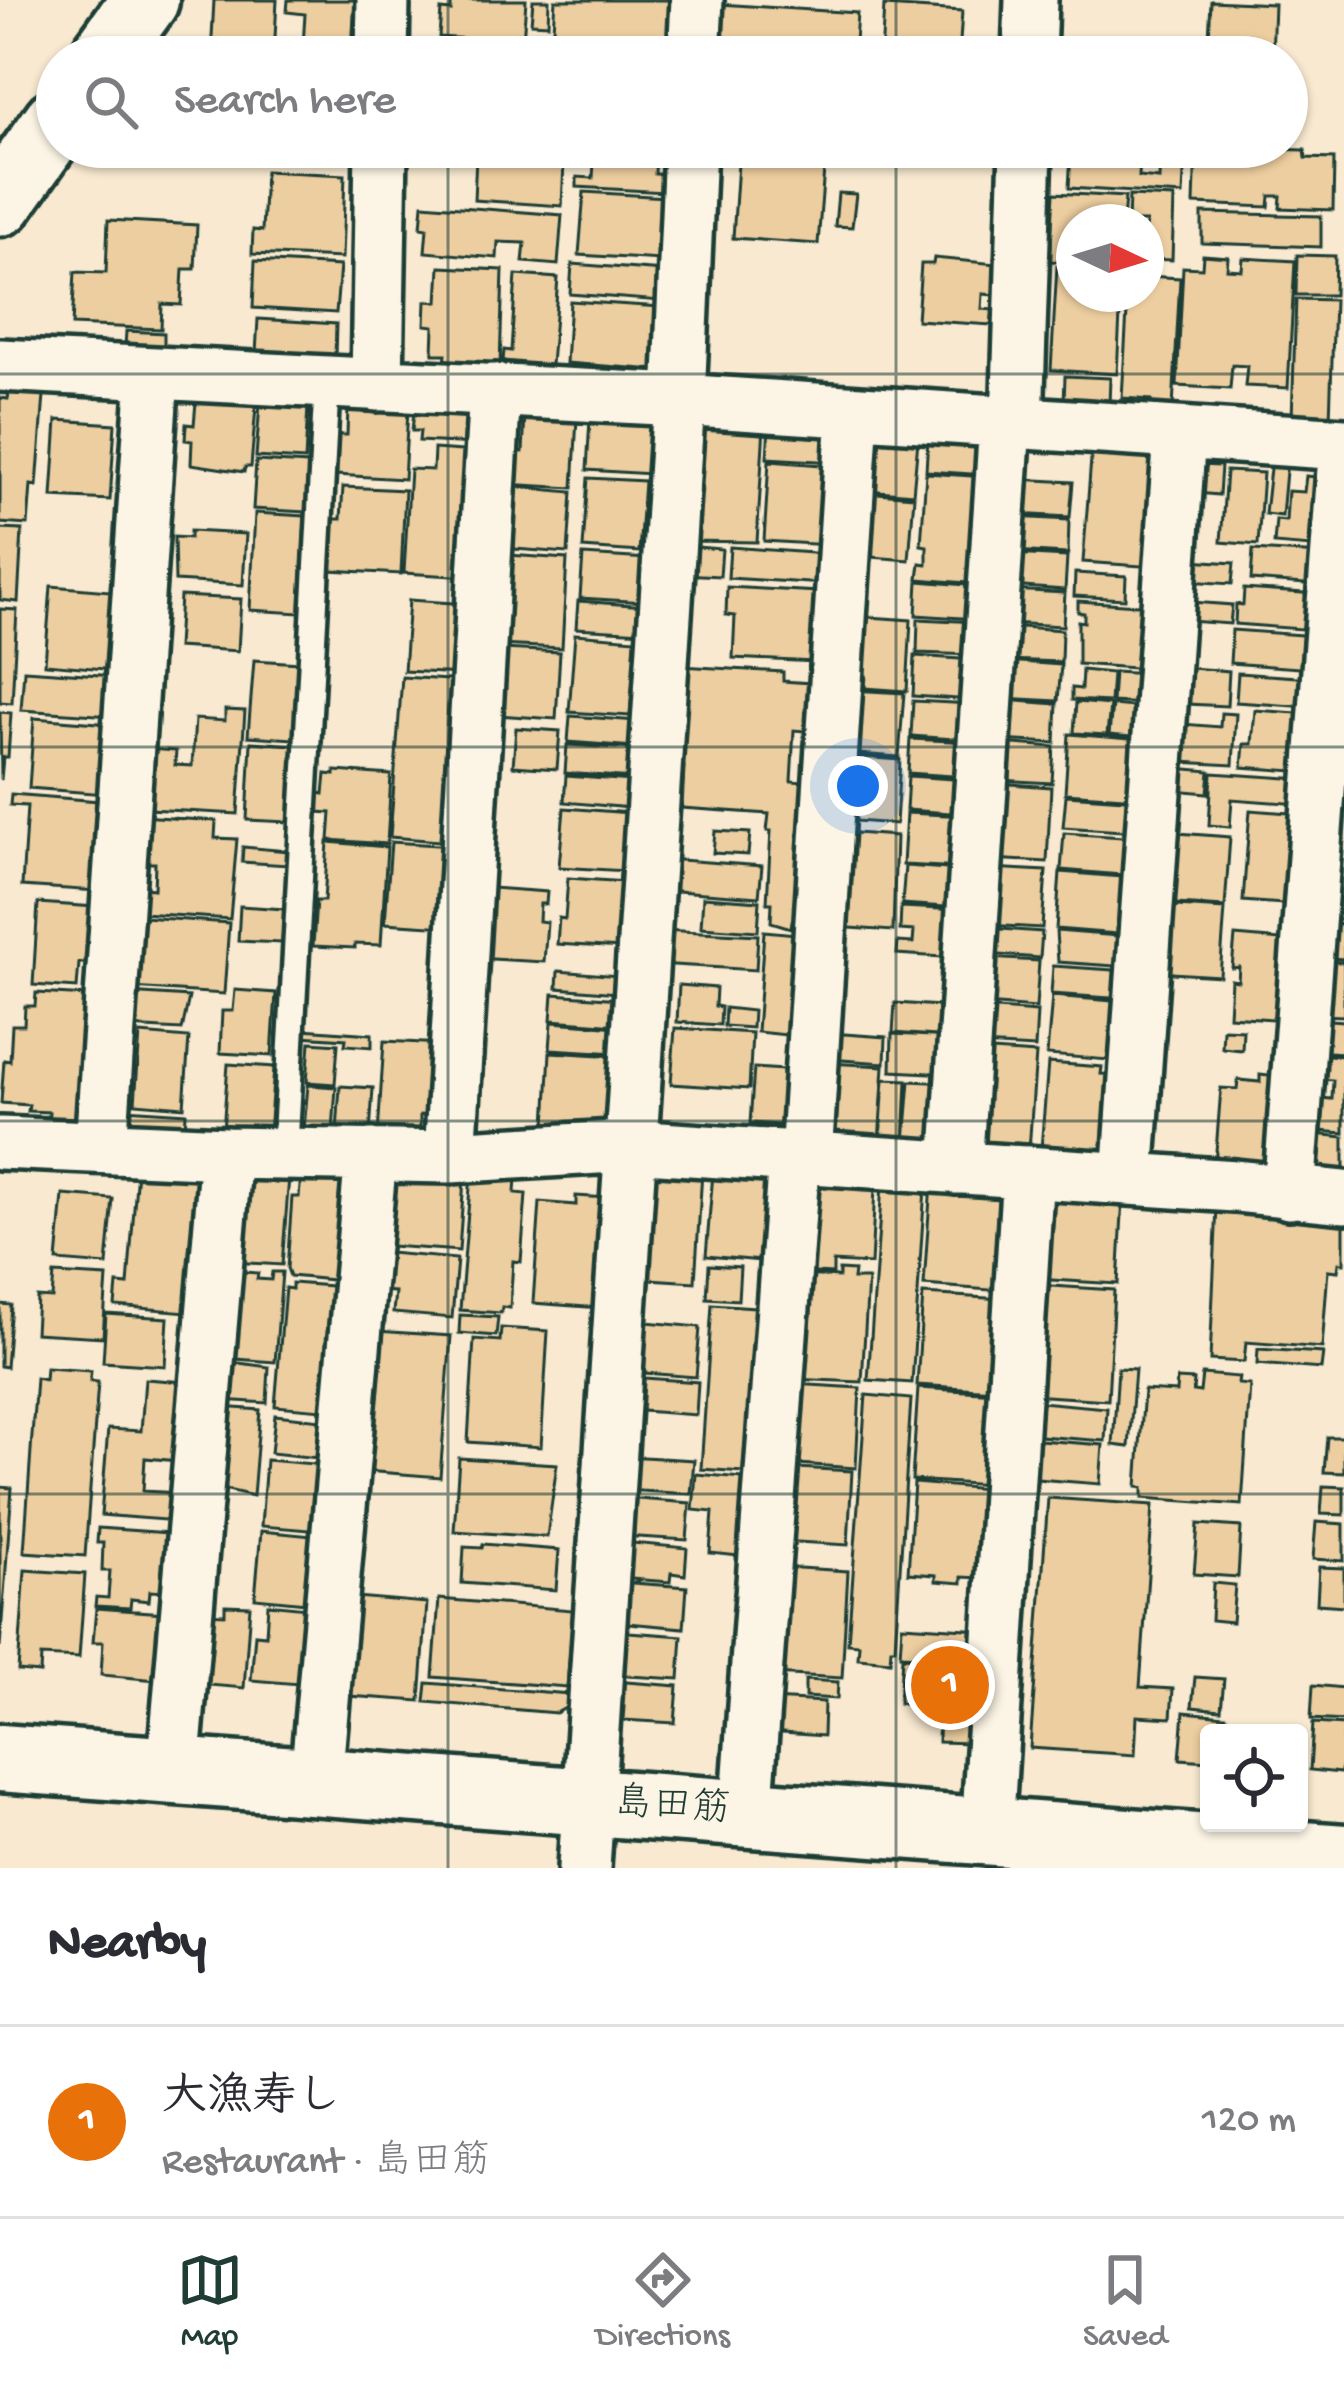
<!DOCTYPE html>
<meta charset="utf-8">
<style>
body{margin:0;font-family:"Gochi Hand","Klee One",sans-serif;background:#f2f2f3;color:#2b2b33}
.controls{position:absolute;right:36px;bottom:36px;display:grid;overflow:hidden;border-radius:12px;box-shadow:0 3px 9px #0004}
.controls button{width:108px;height:108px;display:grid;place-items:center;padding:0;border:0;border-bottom:3px solid #e1e1e2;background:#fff;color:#2b2b33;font:60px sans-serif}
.compass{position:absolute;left:1056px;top:204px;width:108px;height:108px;border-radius:50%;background:#fff;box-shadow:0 3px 9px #0004;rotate:94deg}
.you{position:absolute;left:858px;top:786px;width:42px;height:42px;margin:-30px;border:9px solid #fff;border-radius:50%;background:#1a73e8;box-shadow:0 0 0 18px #1a73e833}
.badge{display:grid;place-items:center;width:78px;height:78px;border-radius:50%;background:#1f3d34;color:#fff;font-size:39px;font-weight:700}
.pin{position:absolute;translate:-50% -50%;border:6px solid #fff;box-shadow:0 3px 12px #0006}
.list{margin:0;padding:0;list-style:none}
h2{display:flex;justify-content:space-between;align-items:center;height:156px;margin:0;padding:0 48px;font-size:51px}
h2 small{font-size:39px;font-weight:400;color:#7c7c81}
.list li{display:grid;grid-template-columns:78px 1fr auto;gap:36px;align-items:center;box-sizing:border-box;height:192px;padding:0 48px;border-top:3px solid #e1e1e2}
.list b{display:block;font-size:45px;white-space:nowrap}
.list p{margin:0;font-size:39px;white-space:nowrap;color:#7c7c81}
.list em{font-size:39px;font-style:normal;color:#7c7c81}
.icon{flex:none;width:66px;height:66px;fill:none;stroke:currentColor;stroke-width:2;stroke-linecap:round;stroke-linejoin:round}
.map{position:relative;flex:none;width:1344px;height:1868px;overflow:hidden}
.search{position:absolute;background:#fff;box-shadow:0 3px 9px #0004;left:36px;right:36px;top:36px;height:132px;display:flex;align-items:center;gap:30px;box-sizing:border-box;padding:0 42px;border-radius:66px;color:#7c7c81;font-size:45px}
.sheet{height:348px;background:#fff}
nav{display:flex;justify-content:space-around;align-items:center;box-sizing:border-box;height:168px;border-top:3px solid #e1e1e2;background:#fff;font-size:33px;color:#7c7c81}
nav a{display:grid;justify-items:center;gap:6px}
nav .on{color:#1f3d34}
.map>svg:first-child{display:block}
</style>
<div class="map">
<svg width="1344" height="1868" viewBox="0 0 1344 1868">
<rect width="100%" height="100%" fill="#f8e9d0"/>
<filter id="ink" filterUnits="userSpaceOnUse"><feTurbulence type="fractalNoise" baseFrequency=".00833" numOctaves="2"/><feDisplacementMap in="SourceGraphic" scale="24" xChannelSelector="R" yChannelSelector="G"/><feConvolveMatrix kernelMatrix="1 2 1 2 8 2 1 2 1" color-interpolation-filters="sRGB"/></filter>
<g filter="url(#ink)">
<!-- building -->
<path fill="#edcea0" stroke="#1f3d34" stroke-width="3" d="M214,0H277L274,57H211Z
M288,0H355L352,49L303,46L305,14L287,12Z
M451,0H526L523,42L439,37L441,10L451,11Z
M533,0H549L548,24L531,23Z
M555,0H671L668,52L552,43Z
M1211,1L1274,4L1272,57H1208Z
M720,4L857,13L854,57H716Z
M884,6L962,11L959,57H881Z
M437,44L515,49L514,57H436Z
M238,147H345V155Z
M444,147H563L562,155Z
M595,147H656L655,174H666L665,192L577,187V177L593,178Z
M740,147H826L825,160L740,154Z
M1196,147L1305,150L1306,158L1334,159L1333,210L1280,208L1281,196H1270L1269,207L1194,204Z
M1160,150L1185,151L1183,195L1069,188L1071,153L1140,157L1139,177L1159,179Z
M476,156L564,162L562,206L474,200Z
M738,163L824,169L818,244L733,238Z
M265,171L345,175L342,258L252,254L253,230L262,231Z
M584,192L666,197L661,260L579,255Z
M838,193L856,194L852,227L835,226Z
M1054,193L1125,197L1123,222H1074V263L1050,261Z
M1129,196L1174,198L1172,260L1146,259V222H1128Z
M423,204L562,215L558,265L523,262L525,243L498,242L497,258L425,252L427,228L421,227Z
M1202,213L1321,216V247L1202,243Z
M108,220L197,225L195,269H183L181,305L162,304L161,329L72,325L75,272L106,273Z
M1203,255L1228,257L1227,269L1242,270L1243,258L1295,261L1288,388L1245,386L1247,366L1232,365L1230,389L1177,386L1183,267L1202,268Z
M1297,255L1335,256L1334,295H1296Z
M934,258L997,264L994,295L983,294L982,309L993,310L991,325L917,320L921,264H933Z
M255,261L340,266L336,313L253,308Z
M572,264L663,271L661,301L570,294Z
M1057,266L1074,267V294H1121L1117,374L1051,370Z
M440,267L503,270L500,366L445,364L446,354H433L434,326L425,325L426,301L438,302Z
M516,275L558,278L551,365L503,361L504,350L511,351Z
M1146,276L1180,278L1173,408L1151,407V400L1122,398L1128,294H1146Z
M1296,299L1334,300L1330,420L1292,419Z
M570,301L661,307L657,370L566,363Z
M258,319L336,324L335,358L256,353Z
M126,331L164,333V349L125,347Z
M1065,376L1110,378L1109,405L1064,403Z
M9,393L44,395L37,486L31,485L28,525L0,523V398L8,399Z
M196,402L256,406L251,467H245L244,472L191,464L192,441L185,440L186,424L194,425Z
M260,403L308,406L305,460L256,457Z
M348,406L408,410L404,479L336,475L338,435H347Z
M414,411L478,414L476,444L419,441L420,431H412Z
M525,415L577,418L573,488L506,484L508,451L523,452Z
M590,419L654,423L651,474L587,470Z
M57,420L115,424L110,500L52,497Z
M694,421L764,426L757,542L686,541Z
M769,425L837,430L835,462L767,458Z
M872,436L918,440L913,494L867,490Z
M928,438L989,443L987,475L926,471Z
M1092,446L1165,452L1156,567L1083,562Z
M434,449L476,452L469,577L404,573L410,469L433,470Z
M1271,459L1287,460L1282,516L1265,514Z
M256,461L308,464L306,512L253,509Z
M769,461L835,466L829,545L764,541Z
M1198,465L1221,466L1219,495L1196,493Z
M1226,471L1263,473L1258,545L1221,542Z
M926,473L987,477L980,584L918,579L920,563L927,564V546L921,545Z
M1306,476L1328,478L1323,548L1274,544L1276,520L1286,521L1288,491L1304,492Z
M588,478L644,481L639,552L583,548Z
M1017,479L1073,482L1070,517L1015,514Z
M506,486L572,492L568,553L501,548Z
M343,487L405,490L401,574L330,570L333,519H341Z
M864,492L914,496L909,560L859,556Z
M255,513L305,516L300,613L250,610Z
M1014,517L1069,520L1068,554L1012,551Z
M0,529L22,530L18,602L0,600Z
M190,531L246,534L243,585L175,581L174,537L190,538Z
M685,546L722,549L720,576L683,574Z
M730,547L826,554L824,584L728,578Z
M1253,550L1321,554L1319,585L1251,580Z
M1012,554L1067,557L1065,590L1010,586Z
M508,555L567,559L562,648L498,645Z
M583,555L648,559L645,602L580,598Z
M1189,560L1234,563L1232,584L1188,581Z
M1075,573L1126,576L1125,599L1074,596Z
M918,581L979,586L977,619L916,615Z
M51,586L122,592L116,670L45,664Z
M727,587L819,592L815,662L733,658L735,616L726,615Z
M1244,589L1318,594L1315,630L1235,624L1236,604L1243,605Z
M1010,590L1065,593L1063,626L1008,623Z
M180,596L241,599L238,651L177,647Z
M409,600L467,604L462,674L404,671Z
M578,601L645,606L643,632L576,628Z
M1078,601L1152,606L1148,669L1078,664V621L1084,622V613L1078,612Z
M1191,602L1232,605L1230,624L1189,621Z
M0,609L17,610L12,703L0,702Z
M855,616L911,620L907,691L865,688L866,676L851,675Z
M918,619L977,622L975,655L917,653Z
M1007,626L1062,630L1061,662L1006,660Z
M1232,630L1315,636L1313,669L1230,663Z
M575,634L636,639L630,716L569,712Z
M502,649L560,652L556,719L497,715Z
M915,656L975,660L972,700L913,696Z
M254,660L299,663L294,739L248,736Z
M1006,661L1061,665L1058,701L1003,698Z
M681,666L783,672V681L811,683L818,732L794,730L791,781L815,783L806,922L792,921L791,928L771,922L772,903H767L771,831H767L769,814L682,808L684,767H675Z
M1190,668L1229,671L1227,706L1187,704Z
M24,670L115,676L112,716L21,710Z
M1082,670L1112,673L1110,702L1072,700V688L1081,689Z
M1114,672L1148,674L1145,704L1112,702Z
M1238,673L1311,678L1309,707L1236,702Z
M402,677L463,681L452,842L390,837Z
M851,690L904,693L899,757L846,753Z
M1003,700L1057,704L1055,743L1000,740Z
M913,701L972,704L970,740L911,736Z
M1076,702L1110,705L1107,735L1074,733Z
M1112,705L1145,708L1143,738L1109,735Z
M225,710L245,711L238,814L149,809L148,749L176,751L175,765L192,766L195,719L225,721Z
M1255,710L1311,714L1307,772L1242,767L1244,744H1252Z
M0,712L11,713L8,757H3L1,780Z
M1221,713L1236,714L1233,765L1180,762L1183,724L1220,727Z
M570,716L637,721L635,747L568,742Z
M34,718L111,724L105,794L29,788Z
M516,728L560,731L557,769L513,766Z
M1069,734L1143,740L1139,798L1065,793Z
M910,739L970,742L968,777L908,773Z
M251,742L294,745L289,822L247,820Z
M999,743L1054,747L1052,783L997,780Z
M567,745L635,749L633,778L565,773Z
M847,756L900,760L896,824L842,820Z
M1176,768L1210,771L1208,793L1174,790Z
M335,771L391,775L387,844L329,840L331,813L317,812L318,793L324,794L326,774L335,775Z
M1212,773L1302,779L1300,804L1232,799L1230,827L1209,825Z
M566,776L632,781L631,808L564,802Z
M908,776L968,780L966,814L906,810Z
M997,783L1051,787L1047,862L992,859Z
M11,794L99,801L97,891L22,886L27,806L10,805Z
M1066,795L1139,800L1137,832L1063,827Z
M564,808L630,813L626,871L559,867Z
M1250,810L1302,814L1295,905L1243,901Z
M906,813L966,816L963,868L903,865Z
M141,816L216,821L215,838L237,839L230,919L143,913L144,888L154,889L155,863H148L150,833L140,832Z
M715,831L750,833L748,855L713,853Z
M841,832L896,836L893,931L836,927Z
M1164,832L1230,837L1225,907L1159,903Z
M1064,833L1137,838L1134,876L1061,870Z
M328,842L387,847L381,945L355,944V948L313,946L316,901H324Z
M391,842L452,846L446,927L385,923Z
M243,847L289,851L288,865L242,862Z
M666,859L762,866L759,897L664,890Z
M905,866L962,870L960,908L902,904Z
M991,868L1046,871L1042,928L987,925Z
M1060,872L1134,878L1130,935L1056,929Z
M568,878L625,882L621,948L557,944L559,918L565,919Z
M492,888L547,892L546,904H540L539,921L547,922L544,962L475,958L478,910L491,911Z
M703,897L760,901L758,931L701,927Z
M38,903L95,907L91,963H79L77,988L33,985Z
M1159,905L1225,909L1220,976L1155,972Z
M240,906L284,909L282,943L238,941Z
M901,907L960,910L957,958L897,954L898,942L913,943L914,931L900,930Z
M142,917L229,923L224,994L132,988L133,977H138L140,952L132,951L133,937L141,938Z
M1320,923L1344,925V959L1317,957Z
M987,928L1042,932L1040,958L985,954Z
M661,930L758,935L756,970L658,964Z
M764,931L808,935L800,1053L786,1052L787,1035L757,1032Z
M1056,931L1131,937L1129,967L1058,962Z
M1235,936L1293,941L1288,1020L1229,1016L1231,980L1238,981L1239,967L1232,968Z
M988,958L1039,961L1036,1008L984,1004Z
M1319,961L1344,962V1016L1320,1015Z
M1053,966L1128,971L1126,999L1051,994Z
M558,971L620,976L618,993L557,988Z
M679,985L716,988L715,1006L721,1007L720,1025L677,1022Z
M235,990L276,993L272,1056L220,1053L222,1011H233Z
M36,993L88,996L79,1127L48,1125L49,1112L28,1111L29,1105L1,1103L4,1060L10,1061L12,1025H24L25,1006H35Z
M127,993L189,997L182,1030L126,1027Z
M553,994L620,999L618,1025L551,1020Z
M1052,996L1125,1002L1121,1061L1047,1055Z
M895,1003L955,1007L952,1037L893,1033Z
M725,1008L753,1011L752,1028L724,1026Z
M982,1008L1037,1012L1035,1048L980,1045Z
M1314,1019L1344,1021V1053L1312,1051Z
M552,1022L619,1027L617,1053L550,1049Z
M675,1028L752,1033L749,1089L671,1084Z
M302,1029L372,1034V1047L345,1045L346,1039L301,1036Z
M1223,1029L1243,1030L1242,1050L1222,1048Z
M830,1033L886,1037L885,1063L828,1059Z
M140,1034L189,1038L184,1107L135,1103Z
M892,1034L952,1037L950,1074L891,1071Z
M384,1041L442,1044L438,1116L420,1115V1138L378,1135Z
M310,1042L338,1044L335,1084L307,1082Z
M977,1050L1036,1054L1029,1150L970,1145Z
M550,1052L617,1056L612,1129L546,1125Z
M1312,1054L1344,1056V1133L1307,1130L1309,1097L1332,1099L1333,1080L1310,1078Z
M827,1063L884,1066L879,1142L823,1138Z
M1048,1063L1102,1067L1101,1074L1119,1075L1114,1155L1041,1149Z
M228,1064L274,1067L269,1133L223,1130Z
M754,1068L798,1071L795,1126L750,1123Z
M1260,1075L1278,1077L1279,1168L1215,1164L1221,1088L1237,1089L1238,1080L1260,1082Z
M884,1079L907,1080L904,1143L880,1141Z
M910,1081L950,1083L946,1145L905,1142Z
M308,1085L336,1087L333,1131L304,1129Z
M340,1086L373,1088L370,1134L337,1132Z
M125,1109L186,1113L185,1129L125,1125Z
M1306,1133L1344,1137V1174L1302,1171Z
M642,1167L702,1172L695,1282L634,1278Z
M137,1170L199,1174L187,1312L115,1306L117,1284L128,1285Z
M239,1171L268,1173L267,1182L276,1183L277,1176L289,1177L282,1265L232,1262Z
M382,1173L464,1179L459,1251L377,1245Z
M713,1173L779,1178L773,1262L706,1256Z
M471,1175L516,1178L515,1193L526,1194L521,1262L513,1261L510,1308L502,1307L501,1313L460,1310Z
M804,1175L841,1178V1186L875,1188L871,1264L833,1262V1274L798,1272Z
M301,1176L351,1179L344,1281L290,1276L287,1268L292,1197H299Z
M931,1183L1010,1188L1003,1291L924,1285Z
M882,1185L925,1188L912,1383L868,1380Z
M1041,1190L1123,1196L1118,1284L1035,1279Z
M63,1195L113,1199L107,1265L57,1261Z
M576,1196L607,1198L600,1308L533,1303L540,1202L576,1205Z
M1217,1206L1344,1215V1263H1339L1338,1271L1328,1270L1322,1348L1246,1342L1244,1362L1210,1360Z
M378,1252L457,1259L452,1318L393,1313L395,1292L375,1291Z
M230,1265L245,1266V1272L258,1273L257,1279L271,1280L272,1272H282L275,1362L223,1358Z
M709,1265L740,1267L738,1300L707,1298Z
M839,1270L854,1271L853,1279H868L862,1382L791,1379L799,1275L839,1277Z
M54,1274L107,1277L103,1337L35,1333L37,1297L52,1298Z
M292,1283L344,1287L334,1400L323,1399L322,1410L275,1406L285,1288L292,1289Z
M1036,1285L1114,1290L1108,1400L1030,1395Z
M923,1294L1002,1299L995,1390L917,1385Z
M0,1304L11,1305L6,1367L0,1366Z
M712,1304L769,1308L758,1473L701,1469Z
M106,1314L168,1318L165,1366L103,1362Z
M460,1315L498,1317L496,1336L459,1333Z
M636,1321L700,1327L696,1377L632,1372Z
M501,1328L548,1331L541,1447L468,1442L474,1339L500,1341Z
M376,1331L451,1336L440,1477L365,1471Z
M1258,1349L1323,1353L1321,1369L1257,1364Z
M224,1361L269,1367L267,1403L222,1400Z
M46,1368L91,1371L90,1381L98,1382L85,1556L24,1552L36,1378L45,1380Z
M1118,1368L1135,1369L1129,1447L1113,1445Z
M1202,1374L1239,1377L1238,1384L1250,1385L1242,1505L1143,1498V1488L1137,1487L1144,1390L1176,1392L1177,1379L1194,1380L1193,1391L1200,1392Z
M631,1377L698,1382L696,1415L629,1410Z
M145,1379L185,1382L179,1461L145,1458L143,1491L179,1493L177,1521L101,1515L108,1429L141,1431Z
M793,1384L860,1388L856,1468L798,1464L800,1423Z
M918,1388L997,1393L990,1485L912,1480Z
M866,1395L911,1399L895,1648H891L890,1661L858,1658L859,1644L848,1643Z
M1029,1401L1107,1408L1105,1441L1027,1435Z
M222,1407L260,1410L253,1496L215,1487Z
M275,1415L331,1421L328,1459L271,1453Z
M1327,1437H1344V1473L1324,1472Z
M1026,1439L1103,1445L1100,1484L1024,1478Z
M626,1456L694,1460L691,1494L624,1490Z
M459,1458L557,1464L547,1537L454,1531Z
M266,1460L326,1465L321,1531L261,1526Z
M796,1468L852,1471L848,1545L780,1541Z
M696,1474L755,1479L749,1557L710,1553L713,1512L693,1510Z
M914,1483L987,1489L981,1578L962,1577V1583L936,1581V1575L908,1573Z
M1323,1486L1344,1487V1515L1321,1514Z
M0,1487L12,1488L0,1648Z
M624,1498L690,1503L687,1540L622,1536Z
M1048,1498L1153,1505L1140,1687L1173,1689L1171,1718L1137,1716L1135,1755L1030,1748Z
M1316,1522L1344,1524V1561L1313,1559Z
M1198,1524L1241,1527L1238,1577L1194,1574Z
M98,1528L169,1533L165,1592L150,1591L149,1601L131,1599L130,1608L95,1606L96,1597L108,1598L110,1571H102L103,1543H97Z
M261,1531L323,1537L317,1604L255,1598Z
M621,1542L687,1548L685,1575L671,1573L670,1582L618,1578Z
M483,1544L559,1550L556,1590L462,1583L464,1547L482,1548Z
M782,1567L848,1571L842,1678L773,1674Z
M1319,1567L1344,1568V1606L1317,1604Z
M25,1570L85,1574L79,1658L41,1656L40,1673L18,1671Z
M618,1582L687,1587L684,1628L616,1622Z
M1213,1583L1235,1585L1232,1622L1211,1620Z
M356,1597L427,1603L420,1701L348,1696Z
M439,1599L573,1610L567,1687L433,1677Z
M268,1604L317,1609L310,1685L251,1680L255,1634L266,1635Z
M225,1605L250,1606L244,1688L208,1685L209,1678L199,1677L203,1613L225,1614Z
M96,1608L164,1613L158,1680L101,1675L103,1642H93Z
M902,1625L983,1630L981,1659L900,1655Z
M615,1631L682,1636L679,1679L612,1675Z
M902,1657L976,1662L972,1743L938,1742L939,1706L899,1703Z
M1195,1677L1224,1679L1221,1710L1192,1707Z
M805,1680L838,1682L837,1699L805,1697Z
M613,1681L678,1686L675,1723L623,1720L624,1707L611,1706Z
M427,1683L570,1694L569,1706L556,1713L425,1702Z
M1313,1685L1344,1688V1721L1311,1719Z
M771,1699L824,1702L823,1736L769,1732Z
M1184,1712L1226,1716L1225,1733H1209V1761L1180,1759Z
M1313,1723L1344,1725L1341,1773L1310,1770Z"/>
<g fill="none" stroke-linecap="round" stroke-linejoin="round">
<!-- lane casing -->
<g stroke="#1f3d34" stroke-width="33">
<path id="lane" d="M285,1154L327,382"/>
</g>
<!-- street casing -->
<g stroke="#1f3d34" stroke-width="60">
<path id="street" d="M382,57L383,0
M694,57L697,0
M1029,57L1031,0
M0,365L679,400L1344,444
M377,385L381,147
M1017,424L1026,147
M0,1143L226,1153L450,1157L630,1146L1235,1186L1344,1197
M101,1147L153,373
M450,1157L495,390
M806,1158L853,413
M956,1168L1005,423
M1128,1179L1180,434
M1289,1193L1344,456
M173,1771L226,1153
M316,1780L371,1155
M746,1815L794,1157
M987,1832L1028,1172
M584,1868L679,400L690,147"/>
</g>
<!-- secondary casing -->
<g stroke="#1f3d34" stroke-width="75">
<path id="secondary" d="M104,57L145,0
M0,202L57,122
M0,1758L1344,1858"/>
</g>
<!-- lane -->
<use href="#lane" stroke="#fcf5e5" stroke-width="24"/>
<!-- street -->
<use href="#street" stroke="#fcf5e5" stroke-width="51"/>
<!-- secondary -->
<use href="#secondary" stroke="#fcf5e5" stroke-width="66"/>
</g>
</g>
<!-- grid -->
<path fill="none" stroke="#1f3d34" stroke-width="3" stroke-opacity="0.55" d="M448,0V57M896,0V57M448,147V1868M896,147V1868M0,374H1344M0,747H1344M0,1121H1344M0,1494H1344"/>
<g text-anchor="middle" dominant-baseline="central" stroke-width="10" stroke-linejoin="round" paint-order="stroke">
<!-- street labels -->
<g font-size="39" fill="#1f3d34" stroke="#fcf5e5">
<text transform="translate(672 1809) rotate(4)">島田筋</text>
</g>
</g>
</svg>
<div class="controls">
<button><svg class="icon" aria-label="locate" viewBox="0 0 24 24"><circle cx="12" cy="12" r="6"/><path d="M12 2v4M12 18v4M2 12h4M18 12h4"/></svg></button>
</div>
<svg class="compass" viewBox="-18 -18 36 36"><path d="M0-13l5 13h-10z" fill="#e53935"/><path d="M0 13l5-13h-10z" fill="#7c7c81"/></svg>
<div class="you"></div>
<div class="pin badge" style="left:950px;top:1685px;background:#e8710a">1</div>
<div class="search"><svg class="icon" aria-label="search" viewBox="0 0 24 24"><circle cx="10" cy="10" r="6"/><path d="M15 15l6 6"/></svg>Search here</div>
</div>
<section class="sheet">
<h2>Nearby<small></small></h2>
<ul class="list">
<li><span class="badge" style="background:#e8710a">1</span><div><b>大漁寿し</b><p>Restaurant · 島田筋</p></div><em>120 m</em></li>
</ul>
</section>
<nav>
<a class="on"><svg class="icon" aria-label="map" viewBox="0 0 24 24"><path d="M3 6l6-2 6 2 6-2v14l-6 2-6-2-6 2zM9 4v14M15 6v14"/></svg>Map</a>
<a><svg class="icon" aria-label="directions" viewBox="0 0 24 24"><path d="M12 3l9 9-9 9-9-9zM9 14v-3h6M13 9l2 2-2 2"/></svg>Directions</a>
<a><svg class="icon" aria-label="saved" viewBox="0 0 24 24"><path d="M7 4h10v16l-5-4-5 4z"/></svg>Saved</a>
</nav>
